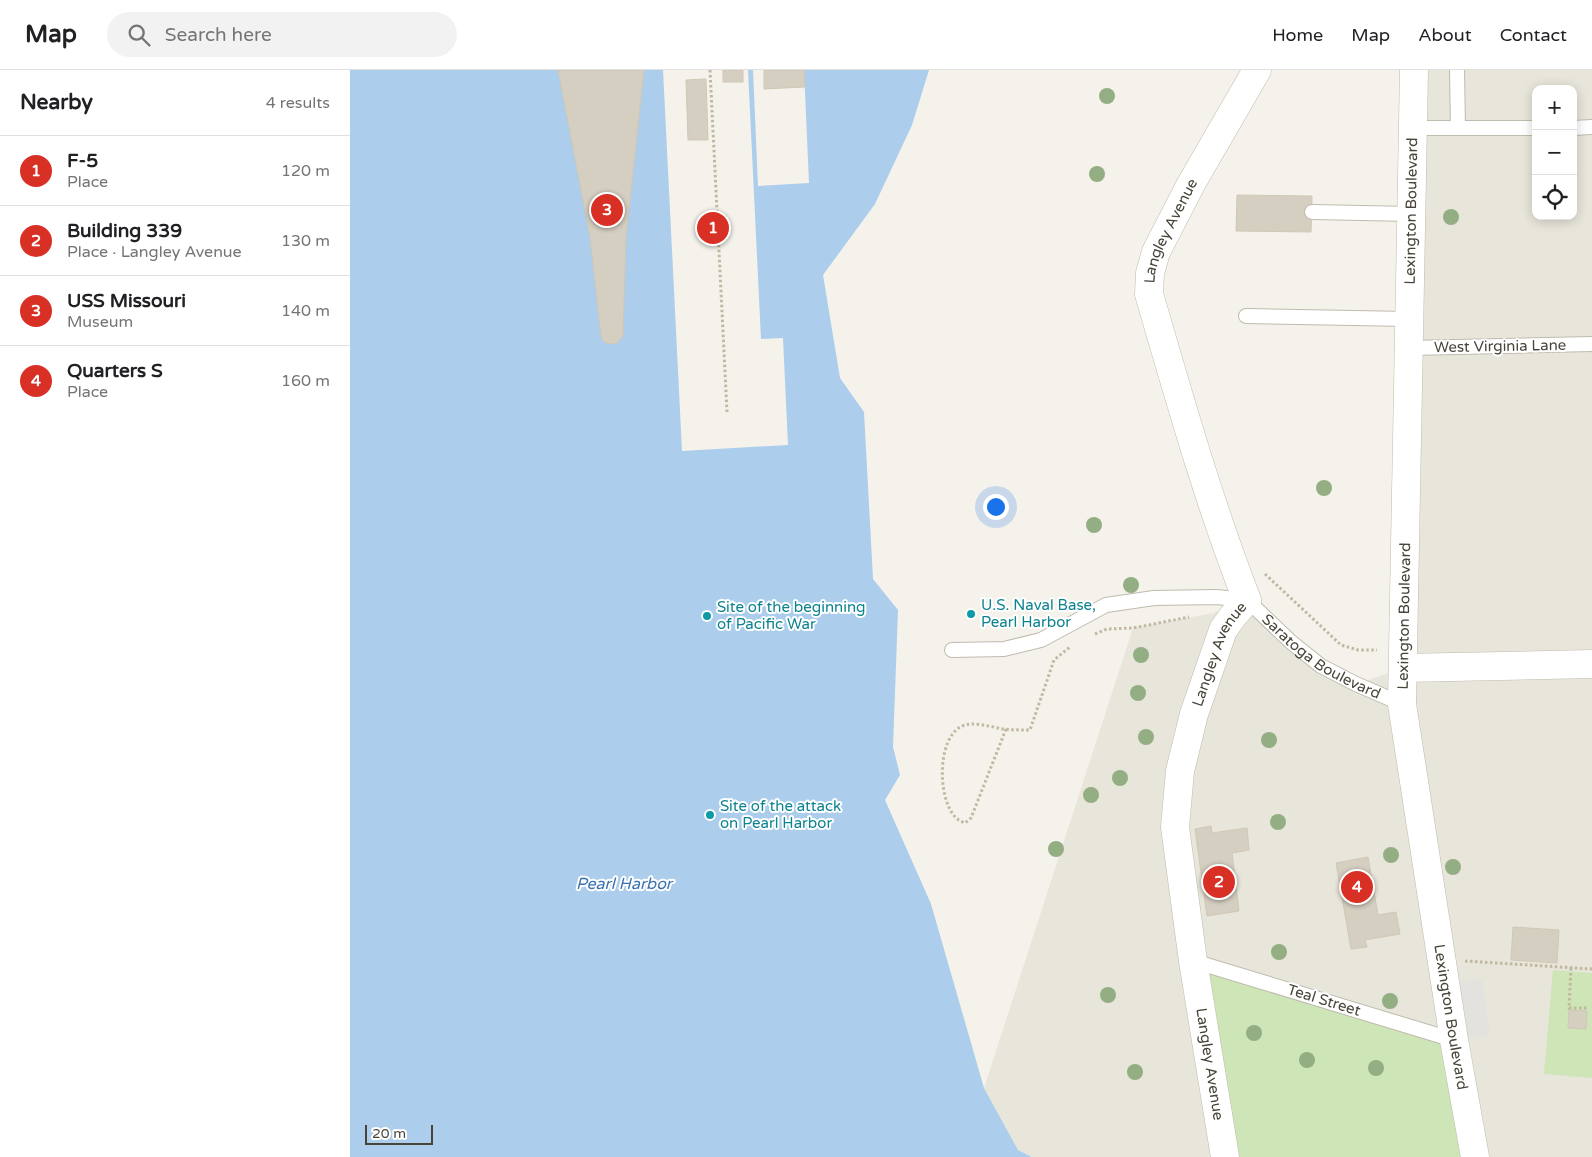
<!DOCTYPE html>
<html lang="en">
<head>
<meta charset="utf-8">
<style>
	:root { --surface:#fff; --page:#f2f2f2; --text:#202124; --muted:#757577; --line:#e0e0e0; --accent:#d93025 }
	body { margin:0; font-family:"Varela Round",sans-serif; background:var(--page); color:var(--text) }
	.controls { position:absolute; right:15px; top:15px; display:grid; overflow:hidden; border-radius:10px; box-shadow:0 2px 12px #0003 }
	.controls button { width:45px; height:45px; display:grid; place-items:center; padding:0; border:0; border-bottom:1px solid var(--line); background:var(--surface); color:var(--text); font:25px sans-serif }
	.scale { position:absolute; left:15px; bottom:12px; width:68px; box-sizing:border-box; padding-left:5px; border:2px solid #484439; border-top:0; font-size:14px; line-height:18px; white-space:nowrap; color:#484439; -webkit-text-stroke:4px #fff; paint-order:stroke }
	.you { position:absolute; left:645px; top:436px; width:18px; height:18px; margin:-12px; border:4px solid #fff; border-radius:50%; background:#1a73e8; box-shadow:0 0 0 8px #1a73e833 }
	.badge { display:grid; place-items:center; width:32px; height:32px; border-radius:50%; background:var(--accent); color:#fff; font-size:16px; font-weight:700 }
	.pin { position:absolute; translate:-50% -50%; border:2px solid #fff; box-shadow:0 1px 5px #0006 }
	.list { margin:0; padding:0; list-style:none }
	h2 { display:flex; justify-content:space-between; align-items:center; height:65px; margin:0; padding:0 20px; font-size:21px }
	h2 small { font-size:16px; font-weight:400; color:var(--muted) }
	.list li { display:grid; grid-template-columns:32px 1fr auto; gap:15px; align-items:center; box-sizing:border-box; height:70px; padding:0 20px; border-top:1px solid var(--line) }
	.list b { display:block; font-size:19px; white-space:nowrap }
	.list p { margin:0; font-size:16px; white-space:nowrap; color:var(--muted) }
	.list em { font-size:16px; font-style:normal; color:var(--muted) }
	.icon { flex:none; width:28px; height:28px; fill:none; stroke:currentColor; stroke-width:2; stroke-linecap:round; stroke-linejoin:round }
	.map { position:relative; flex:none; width:1242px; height:1087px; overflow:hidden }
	header { display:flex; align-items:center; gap:30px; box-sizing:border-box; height:70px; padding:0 25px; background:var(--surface); border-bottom:1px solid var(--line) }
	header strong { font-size:24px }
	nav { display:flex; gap:28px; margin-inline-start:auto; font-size:18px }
	.search { width:350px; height:45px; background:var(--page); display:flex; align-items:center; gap:12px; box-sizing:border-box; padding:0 18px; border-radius:28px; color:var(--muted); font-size:19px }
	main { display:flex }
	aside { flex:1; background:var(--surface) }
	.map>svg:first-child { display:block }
	.residential { fill:#e8e5da; fill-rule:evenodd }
	.green { fill:#cde5b7 }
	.parking { fill:#e3e2df }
	.water { fill:#accdec }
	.pier { fill:#f4f2eb }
	.building { fill:#d5cfc1; stroke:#d0c8b5 }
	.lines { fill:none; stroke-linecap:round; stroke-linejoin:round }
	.service-casing { stroke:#bfbbae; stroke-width:16 }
	.minor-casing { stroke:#bfbbae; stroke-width:29 }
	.path { stroke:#c0b8a0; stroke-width:3; stroke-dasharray:2.5 2.5; stroke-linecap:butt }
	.service { stroke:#fff; stroke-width:14 }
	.minor { stroke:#fff; stroke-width:28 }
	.tree { fill:#94ae84 }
	.culture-dot { fill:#0f9aa8; stroke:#fff; stroke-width:2 }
	.labels { text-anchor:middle; stroke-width:4; stroke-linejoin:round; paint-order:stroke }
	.street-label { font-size:15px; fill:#484439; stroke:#fff }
	.culture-label { font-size:15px; fill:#0d838f; stroke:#fff; text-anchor:start }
	.water-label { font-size:16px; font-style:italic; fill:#3972ae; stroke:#fff }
</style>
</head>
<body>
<header>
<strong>Map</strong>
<div class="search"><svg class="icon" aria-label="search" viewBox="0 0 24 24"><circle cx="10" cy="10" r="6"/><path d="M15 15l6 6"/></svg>Search here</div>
<nav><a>Home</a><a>Map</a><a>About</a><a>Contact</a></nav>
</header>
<main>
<aside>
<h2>Nearby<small>4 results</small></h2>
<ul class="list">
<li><span class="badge">1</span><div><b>F-5</b><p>Place</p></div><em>120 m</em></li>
<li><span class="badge">2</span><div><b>Building 339</b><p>Place · Langley Avenue</p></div><em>130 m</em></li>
<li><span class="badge">3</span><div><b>USS Missouri</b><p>Museum</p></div><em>140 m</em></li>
<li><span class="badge">4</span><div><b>Quarters S</b><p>Place</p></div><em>160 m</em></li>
</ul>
</aside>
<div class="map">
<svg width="1242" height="1087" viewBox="0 0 1242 1087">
	<rect width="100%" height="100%" fill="#f4f2eb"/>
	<path class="residential" d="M1064,0H1242V1087H682L668,1080L634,1018L783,558L863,543L897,530L1006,614L1053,598ZM1186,19H1223V146H1186Z"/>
	<g class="green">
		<polygon points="843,891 1104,970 1125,1087 875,1087"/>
		<polygon points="1203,900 1242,903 1242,1008 1194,1004"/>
	</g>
	<polygon class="parking" points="1132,909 1140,965 1104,970 1096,914"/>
	<polygon class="water" points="0,0 579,0 562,55 525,134 473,205 490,308 514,342 523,509 548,540 543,677 550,705 535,730 581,834 634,1018 668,1080 682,1087 0,1087"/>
	<g class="pier">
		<polygon points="313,0 398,0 411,269 433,268 438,375 332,381"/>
		<polygon points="403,0 454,0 459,113 408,116"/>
	</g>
	<g class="building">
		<polygon points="208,0 294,0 276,167 273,266 267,273 260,274 254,272 251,266 240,167"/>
		<rect x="373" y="0" width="20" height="12"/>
		<polygon points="414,0 454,0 455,17 414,19"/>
		<polygon points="356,9 358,70 338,70 336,10"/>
		<polygon points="887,125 962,126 961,162 886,161"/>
		<polygon points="861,756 862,763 897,758 899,780 882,783 889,841 857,846 845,759"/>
		<polygon points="1018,787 1028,845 1046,842 1050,864 1015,870 1017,877 1001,879 986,793"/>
		<polygon points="1163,857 1209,860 1207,893 1161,890"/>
		<polygon points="1219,940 1237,941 1236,959 1218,958"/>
	</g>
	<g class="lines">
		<defs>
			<g id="service">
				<polyline points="1107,0 1108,58"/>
				<polyline points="1063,58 1186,58"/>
				<polyline points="1223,58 1242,57"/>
				<polyline points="962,142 1061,144"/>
				<polyline points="896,246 1059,249"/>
				<polyline points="1059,278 1242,274"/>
				<path id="s1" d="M602,580L654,579L691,570L756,535L804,528L866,527L897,530L941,572L971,596L1006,614L1052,634"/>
				<polyline points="843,891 1104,970"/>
			</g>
			<g id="minor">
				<path id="s2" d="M1064,0L1052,634L1104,970L1125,1087"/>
				<polyline points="1053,598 1242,594"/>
				<path id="s3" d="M875,1087L843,891L825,757L830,701L844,644L873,560L883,546L897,530C858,430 829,327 799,224L800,203L806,182L841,114L907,0"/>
			</g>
		</defs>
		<use href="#service" class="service-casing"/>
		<use href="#minor" class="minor-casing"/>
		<g class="path">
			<polyline points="360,0 377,342"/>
			<polyline points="915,504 991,575 1008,580 1027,580"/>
			<polyline points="745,564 757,559 783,558 839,547"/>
			<path d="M656,659L621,748L615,753C610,751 606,749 603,744C588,725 587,668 612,656C624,651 641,657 653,659C662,660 671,660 680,660L704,590L720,577"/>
			<polyline points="1115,891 1242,899"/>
			<polyline points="1221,898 1219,938 1238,938"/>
		</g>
		<use href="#service" class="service"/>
		<use href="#minor" class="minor"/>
	</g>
	<g class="tree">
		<circle cx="757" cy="26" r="8"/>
		<circle cx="747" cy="104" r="8"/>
		<circle cx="1101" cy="147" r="8"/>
		<circle cx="974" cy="418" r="8"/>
		<circle cx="744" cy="455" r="8"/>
		<circle cx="781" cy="515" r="8"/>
		<circle cx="791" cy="585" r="8"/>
		<circle cx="788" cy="623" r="8"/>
		<circle cx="796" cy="667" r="8"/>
		<circle cx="919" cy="670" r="8"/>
		<circle cx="770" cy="708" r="8"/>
		<circle cx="741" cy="725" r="8"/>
		<circle cx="928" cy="752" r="8"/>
		<circle cx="706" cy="779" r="8"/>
		<circle cx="1041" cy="785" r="8"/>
		<circle cx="1103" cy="797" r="8"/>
		<circle cx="929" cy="882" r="8"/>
		<circle cx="758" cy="925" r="8"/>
		<circle cx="1040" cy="931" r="8"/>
		<circle cx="904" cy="963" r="8"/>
		<circle cx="957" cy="990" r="8"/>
		<circle cx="1026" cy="998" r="8"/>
		<circle cx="785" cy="1002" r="8"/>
	</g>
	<g class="culture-dot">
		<circle cx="621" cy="544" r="5"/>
		<circle cx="357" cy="546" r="5"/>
		<circle cx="360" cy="745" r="5"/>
	</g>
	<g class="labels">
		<g class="street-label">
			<text transform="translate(1061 141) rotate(-89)" y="5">Lexington Boulevard</text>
			<text dy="5" stroke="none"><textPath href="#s3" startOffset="965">Langley Avenue</textPath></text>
			<text transform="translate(1150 276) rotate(-1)" y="5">West Virginia Lane</text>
			<text transform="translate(1054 546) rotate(-89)" y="5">Lexington Boulevard</text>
			<text dy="5" stroke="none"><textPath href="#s3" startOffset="514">Langley Avenue</textPath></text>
			<text dy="5" stroke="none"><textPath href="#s1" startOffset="400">Saratoga Boulevard</textPath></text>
			<text transform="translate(974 930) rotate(17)" y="5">Teal Street</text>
			<text dy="5" stroke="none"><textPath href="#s2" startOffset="951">Lexington Boulevard</textPath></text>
			<text transform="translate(860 994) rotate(81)" y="5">Langley Avenue</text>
		</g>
		<g class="culture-label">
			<text x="631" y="540">U.S. Naval Base,<tspan x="631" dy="17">Pearl Harbor</tspan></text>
			<text x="367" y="542">Site of the beginning<tspan x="367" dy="17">of Pacific War</tspan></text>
			<text x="370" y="741">Site of the attack<tspan x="370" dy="17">on Pearl Harbor</tspan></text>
		</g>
		<g class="water-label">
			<text x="274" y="819">Pearl Harbor</text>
		</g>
	</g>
</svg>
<div class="controls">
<button>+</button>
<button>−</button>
<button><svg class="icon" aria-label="locate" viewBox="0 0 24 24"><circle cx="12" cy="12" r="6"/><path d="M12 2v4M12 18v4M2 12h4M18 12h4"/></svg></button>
</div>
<div class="scale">20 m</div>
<div class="you"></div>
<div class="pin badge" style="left:363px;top:158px">1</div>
<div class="pin badge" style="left:869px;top:812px">2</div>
<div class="pin badge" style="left:257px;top:140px">3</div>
<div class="pin badge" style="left:1007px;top:817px">4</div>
</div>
</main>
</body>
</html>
